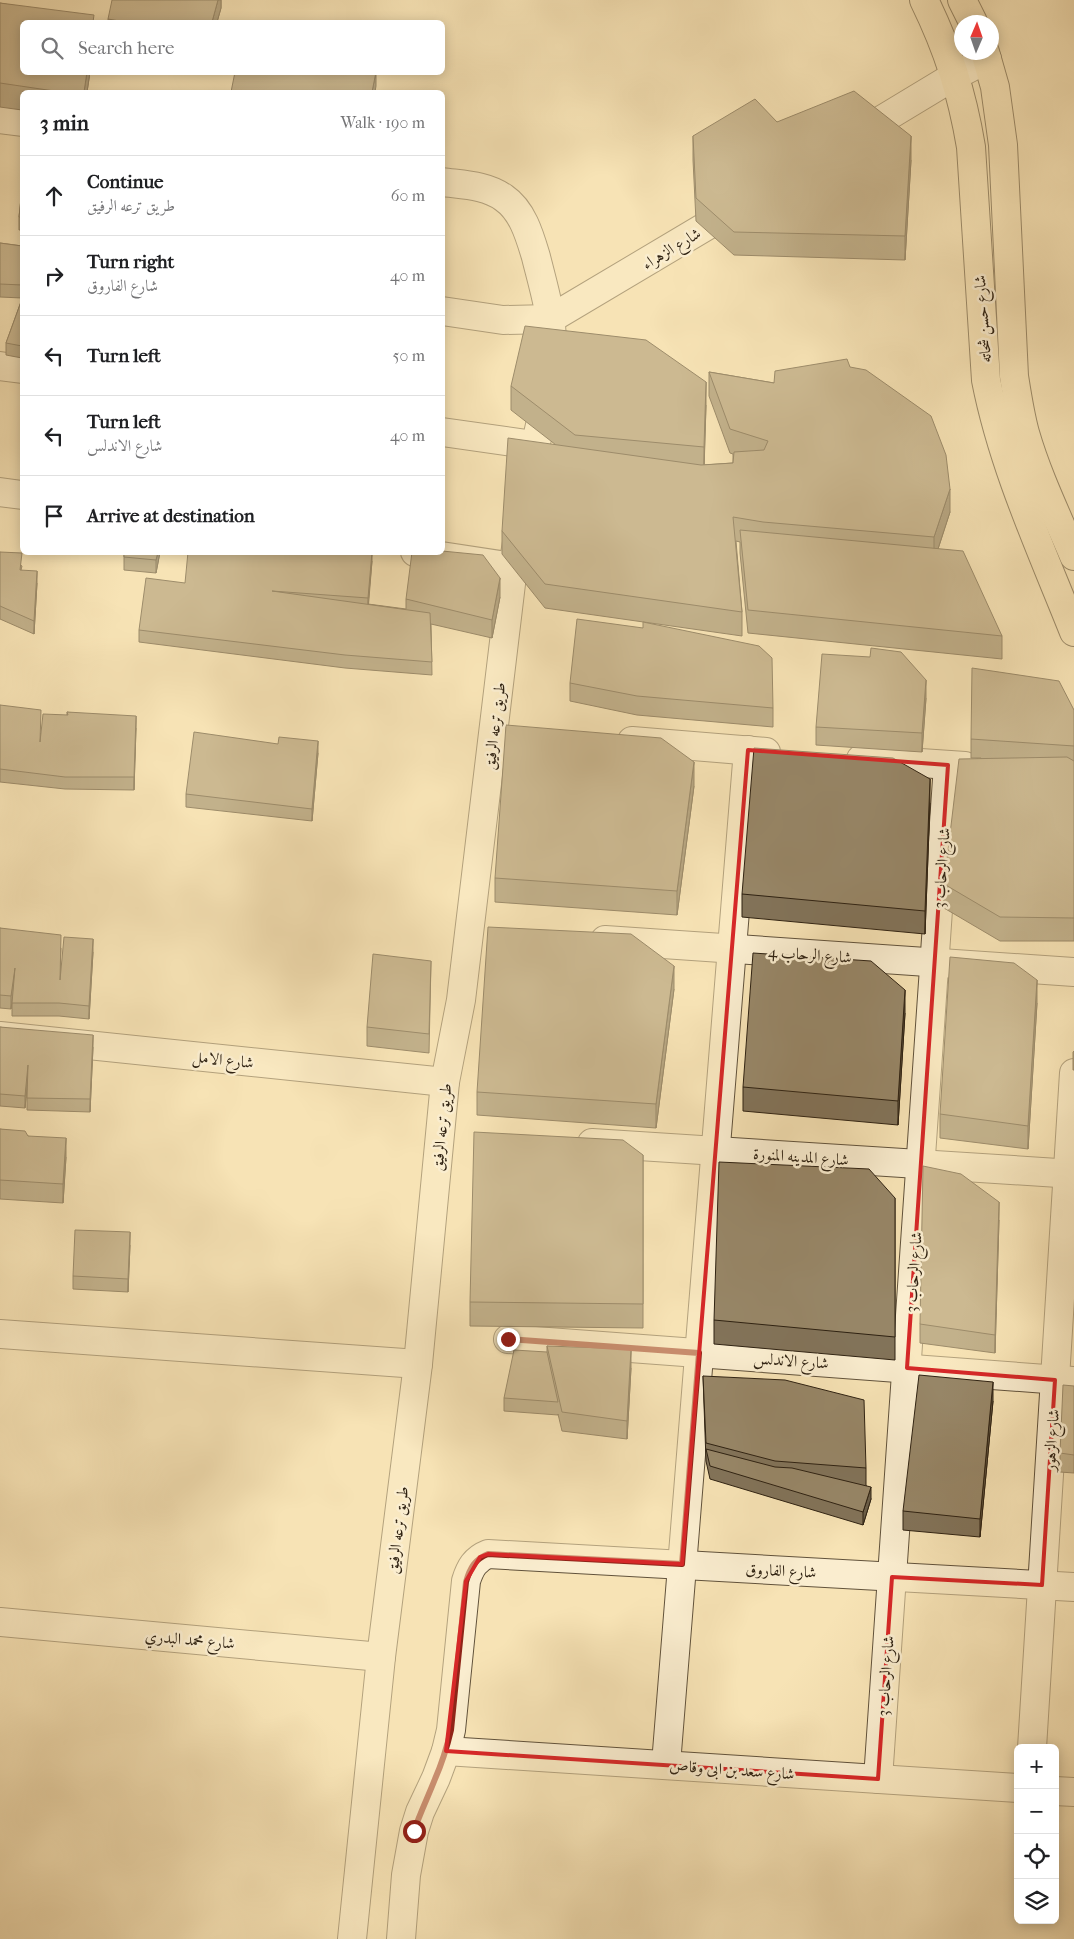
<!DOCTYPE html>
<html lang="en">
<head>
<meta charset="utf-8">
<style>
	:root { --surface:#fff; --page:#f6f6f6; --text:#202124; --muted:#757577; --line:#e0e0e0 }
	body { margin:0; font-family:"IM FELL French Canon",Amiri,serif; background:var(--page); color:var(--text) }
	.controls { position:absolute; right:15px; bottom:15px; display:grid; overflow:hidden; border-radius:8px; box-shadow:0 2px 12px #0003 }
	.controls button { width:45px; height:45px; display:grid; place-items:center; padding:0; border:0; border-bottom:1px solid var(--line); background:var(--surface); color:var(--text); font:25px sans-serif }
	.compass { position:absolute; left:954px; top:15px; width:45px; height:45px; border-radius:50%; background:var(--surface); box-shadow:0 2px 12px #0003; rotate:2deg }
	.stop { position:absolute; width:15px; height:15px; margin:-11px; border:4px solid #8f2418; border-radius:50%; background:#fff }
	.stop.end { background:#8f2418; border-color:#fff; box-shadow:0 1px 5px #0008 }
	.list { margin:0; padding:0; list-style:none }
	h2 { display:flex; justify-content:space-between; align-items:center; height:65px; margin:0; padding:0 20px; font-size:21px }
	h2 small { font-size:16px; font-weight:400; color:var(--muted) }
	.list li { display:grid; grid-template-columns:32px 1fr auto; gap:15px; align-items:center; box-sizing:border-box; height:80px; padding:0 20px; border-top:1px solid var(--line) }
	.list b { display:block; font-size:19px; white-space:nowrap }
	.list p { margin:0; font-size:16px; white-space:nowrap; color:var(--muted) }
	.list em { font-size:16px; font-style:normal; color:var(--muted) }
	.icon { flex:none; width:28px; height:28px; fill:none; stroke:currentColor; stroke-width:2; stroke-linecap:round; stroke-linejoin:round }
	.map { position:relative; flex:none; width:1074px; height:1939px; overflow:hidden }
	.search { position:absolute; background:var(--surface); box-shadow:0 2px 12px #0003; left:20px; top:20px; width:425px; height:55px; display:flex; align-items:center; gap:12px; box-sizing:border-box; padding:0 18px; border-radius:8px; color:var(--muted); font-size:19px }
	.panel { position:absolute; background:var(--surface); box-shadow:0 2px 12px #0003; left:20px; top:90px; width:425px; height:465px; border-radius:8px }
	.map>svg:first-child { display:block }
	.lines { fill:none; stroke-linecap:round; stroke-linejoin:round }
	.minor-casing { stroke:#61523b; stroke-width:30 }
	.major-casing { stroke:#2f2212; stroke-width:30 }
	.minor { stroke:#faedcf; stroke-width:28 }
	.major { stroke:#f7e3b5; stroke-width:28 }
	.wall { fill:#827359; stroke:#2f2212 }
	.shaded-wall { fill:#6a5e48; stroke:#2f2212 }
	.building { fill:#978667; stroke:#2f2212 }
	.route { stroke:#8f2418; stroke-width:6 }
	.marked { fill:none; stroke:#d62828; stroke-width:4; stroke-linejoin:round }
	.labels { text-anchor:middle; stroke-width:5; stroke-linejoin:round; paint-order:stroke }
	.street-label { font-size:16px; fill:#2f2212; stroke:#faedcf }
</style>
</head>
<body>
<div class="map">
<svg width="1074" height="1939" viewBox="0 0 1074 1939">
	<rect width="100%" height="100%" fill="#f7e3b5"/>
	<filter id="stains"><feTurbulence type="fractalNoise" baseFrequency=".004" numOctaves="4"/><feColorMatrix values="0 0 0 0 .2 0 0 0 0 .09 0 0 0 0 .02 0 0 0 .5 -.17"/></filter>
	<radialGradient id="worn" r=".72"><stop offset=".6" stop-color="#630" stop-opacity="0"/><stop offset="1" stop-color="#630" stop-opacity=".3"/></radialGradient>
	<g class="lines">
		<defs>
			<g id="minor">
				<polyline points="0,119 22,122"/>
				<polyline points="855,136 956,75 987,59"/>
				<path d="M442,182C464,185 486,185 504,198C523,211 530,237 536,257C543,285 552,314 552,343C552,389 536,434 529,478"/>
				<polyline points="442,311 503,320 550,319 735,209"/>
				<polyline points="0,366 22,369"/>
				<polyline points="442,432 534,445"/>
				<polyline points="0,492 22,495"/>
				<polyline points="415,552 513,567"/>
				<polyline points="632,741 766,752"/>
				<polyline points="861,759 965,766"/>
				<polyline points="605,940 1074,972"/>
				<polyline points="0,1036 445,1082"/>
				<polyline points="592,1143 1074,1174"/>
				<polyline points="0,1334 418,1364"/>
				<polyline points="508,1339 1073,1381"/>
				<polyline points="0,1622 381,1657"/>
				<polyline points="1032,1748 1074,1073"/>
				<polyline points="446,1751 1018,1788"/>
				<polyline points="666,1764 748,750"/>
				<polyline points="878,1779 948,765"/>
				<polyline points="1055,1791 1074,1792"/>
				<polyline points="352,1939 381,1657 418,1364 445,1082 461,1000 513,567 519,530"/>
				<path d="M401,1939L406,1875L414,1831L420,1812L436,1778L446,1751L451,1730L466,1581C470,1568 475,1559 488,1554L1074,1587"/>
			</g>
			<g id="major">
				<path d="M924,0C948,49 962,93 971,147L986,380C1003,467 1041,549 1074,632"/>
				<polyline points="962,0 973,22"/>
				<path d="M985,52L995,87L1003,145L1014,376C1017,395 1020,415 1025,433C1037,475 1057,516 1074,556"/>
			</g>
		</defs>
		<use href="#minor" class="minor-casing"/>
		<use href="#major" class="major-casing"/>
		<use href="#minor" class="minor"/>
		<use href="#major" class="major"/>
	</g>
	<g class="wall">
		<polygon points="221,0 221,8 217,22 108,22 108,19"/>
		<polygon points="0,3 94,22 22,72 90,72 87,92 22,92 22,110 0,107"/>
		<polygon points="777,122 911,160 905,260 734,255 696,221 693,160 693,136"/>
		<polygon points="22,189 22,230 19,230 19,217"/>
		<polygon points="0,243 22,246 22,298 0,297"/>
		<polygon points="22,299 22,358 6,355 6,343"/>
		<polygon points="850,367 950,512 938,549 1002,636 1002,659 748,633 740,553 740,542 736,541 742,612 742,636 545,608 502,554 502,531 556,445 511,410 511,386 706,405 704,465 733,463 733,454 730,453 709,396 709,372 774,383"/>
		<polygon points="0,552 22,566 21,570 37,583 34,634 0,619"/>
		<polygon points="124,552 160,552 156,573 124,570"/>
		<polygon points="372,561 368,604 406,609 406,599 500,597 492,638 431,624 432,675 345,668 139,642 139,630 185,583"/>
		<polygon points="643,628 773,708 773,727 637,715 570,701 570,683"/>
		<polygon points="926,698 922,752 816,745 816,727"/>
		<polygon points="0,705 41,734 67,715 67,712 136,728 134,790 65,789 0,782"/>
		<polygon points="1074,710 1074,941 1000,941 944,908 944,884 981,758 971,758 971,739"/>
		<polygon points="318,753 312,821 186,807 186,794"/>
		<polygon points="694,786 677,915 495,902 495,878"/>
		<polygon points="930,803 925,934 742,917 742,894"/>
		<polygon points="0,928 61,948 60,973 93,952 89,1019 59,1016 12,1016 12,999 11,1009 0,1008"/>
		<polygon points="431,961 429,1053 367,1046 367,1027"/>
		<polygon points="674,989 656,1128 477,1115 477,1092"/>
		<polygon points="1037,1003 1028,1149 940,1138 940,1114"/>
		<polygon points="905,1013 898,1125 743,1111 743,1087"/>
		<polygon points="0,1027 93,1047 90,1112 27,1110 27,1087 25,1108 0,1106"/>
		<polygon points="1074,1051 1074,1070 1073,1070 1073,1052"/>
		<polygon points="0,1129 28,1136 66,1157 63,1203 0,1199"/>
		<polygon points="643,1155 643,1328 470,1326 470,1302"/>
		<polygon points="895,1198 895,1360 714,1344 714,1320"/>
		<polygon points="999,1220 995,1353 920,1343 920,1324"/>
		<polygon points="130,1245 128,1292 73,1289 73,1276"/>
		<polygon points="547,1346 631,1368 627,1439 562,1431 558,1414 558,1415 504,1411 504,1398 547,1352"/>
		<polygon points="703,1376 866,1468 866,1485 871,1499 863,1525 710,1479 706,1461"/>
		<polygon points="1074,1386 1074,1473 1060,1472 1060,1453"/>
		<polygon points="993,1401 980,1537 903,1530 903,1511"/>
	</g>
	<g class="shaded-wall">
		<polygon points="218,0 221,0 221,8 217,22 212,22"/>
		<polygon points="87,72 90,72 87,92 84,92"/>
		<polygon points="376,72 376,86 375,92 372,92"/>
		<polygon points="911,136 911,160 905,260 905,236"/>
		<polygon points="706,382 706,405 704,471 704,447"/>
		<polygon points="950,489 950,512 934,561 934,537"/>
		<polygon points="158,552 160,552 156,573 156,560"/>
		<polygon points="372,552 372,561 368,611 368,598"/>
		<polygon points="37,571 37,583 34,634 34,621"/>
		<polygon points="500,578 500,597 492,638 492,620"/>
		<polygon points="926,680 926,698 922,752 922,733"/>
		<polygon points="136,716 136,728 134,790 134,777"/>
		<polygon points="318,741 318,753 312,821 312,809"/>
		<polygon points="694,762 694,786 677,915 677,891"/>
		<polygon points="930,779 930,803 925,934 925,911"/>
		<polygon points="93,939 93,952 89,1019 89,1006"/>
		<polygon points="674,966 674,989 656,1128 656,1104"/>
		<polygon points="15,968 15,981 11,1009 11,996"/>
		<polygon points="1037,980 1037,1003 1028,1149 1028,1126"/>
		<polygon points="905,990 905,1013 898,1125 898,1101"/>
		<polygon points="93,1035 93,1047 90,1112 90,1099"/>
		<polygon points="28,1065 28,1078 25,1108 25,1096"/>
		<polygon points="66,1138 66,1157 63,1203 63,1184"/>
		<polygon points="999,1202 999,1220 995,1353 995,1335"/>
		<polygon points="130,1232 130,1245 128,1292 128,1279"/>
		<polygon points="631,1349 631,1368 627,1439 627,1421"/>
		<polygon points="993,1382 993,1401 980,1537 980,1519"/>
		<polygon points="871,1487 871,1499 863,1525 863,1512"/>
	</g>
	<g class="building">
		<polygon points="112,0 218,0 212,22 125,22 108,19"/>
		<polygon points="0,3 94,15 93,22 22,22 22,72 87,72 84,92 61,92 0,83"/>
		<polygon points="235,72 376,72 372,92 231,92"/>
		<polygon points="854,91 911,136 905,236 734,232 696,198 693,136 755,99 777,122"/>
		<polygon points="22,189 22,217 19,217"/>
		<polygon points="0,243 22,246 22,285 0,284"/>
		<polygon points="22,299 22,346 6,343"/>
		<polygon points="525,326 646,340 706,382 704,447 575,435 511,386"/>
		<polygon points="847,359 850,367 866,370 931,416 946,455 950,489 934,537 763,522 733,517 742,612 545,584 502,531 508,438 701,465 733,463 734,452 764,450 768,441 730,429 709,372 774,383 775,371"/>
		<polygon points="740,530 963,551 1002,636 748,610"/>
		<polygon points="442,551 483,555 500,578 492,620 406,599 412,552 442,552"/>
		<polygon points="0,552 22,553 20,570 37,571 34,621 0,606"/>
		<polygon points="124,552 158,552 156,560 124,557"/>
		<polygon points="188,552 372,552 368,598 272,591 430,613 432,662 345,655 139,630 146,578 185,583"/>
		<polygon points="577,619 643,628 643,622 759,646 772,658 773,708 637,696 570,683"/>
		<polygon points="871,648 901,652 926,680 922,733 816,727 822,654 870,657"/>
		<polygon points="972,668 1059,681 1074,710 1074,746 971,739"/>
		<polygon points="0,705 41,710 40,742 43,714 68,715 67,712 136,716 134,777 65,777 0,769"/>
		<polygon points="506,725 661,738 694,762 677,891 495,878"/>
		<polygon points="194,732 278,744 279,737 318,741 312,809 186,794"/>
		<polygon points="754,748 893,758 930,779 925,911 742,894"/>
		<polygon points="1067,757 1074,761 1074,918 1000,917 944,884 959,759"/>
		<polygon points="488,927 631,934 674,966 656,1104 477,1092"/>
		<polygon points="0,928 61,935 60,980 64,937 93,939 89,1006 59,1003 12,1003 15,968 11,996 0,995"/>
		<polygon points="753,953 871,961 905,990 898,1101 743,1087"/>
		<polygon points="373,954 431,961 429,1034 367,1027"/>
		<polygon points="950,957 1014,963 1037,980 1028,1126 940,1114"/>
		<polygon points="0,1027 93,1035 90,1099 27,1098 28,1065 25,1096 0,1094"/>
		<polygon points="0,1129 25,1131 28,1136 66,1138 63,1184 0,1180"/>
		<polygon points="474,1132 623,1140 643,1155 643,1304 470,1302"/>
		<polygon points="719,1162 869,1169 895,1198 895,1337 714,1320"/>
		<polygon points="923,1166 961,1174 999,1202 995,1335 920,1324"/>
		<polygon points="75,1230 130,1232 128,1279 73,1276"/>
		<polygon points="547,1346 631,1349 627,1421 562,1412"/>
		<polygon points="514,1350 547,1352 558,1402 504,1398"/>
		<polygon points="919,1375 993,1382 980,1519 903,1511"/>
		<polygon points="703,1376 785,1380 864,1400 866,1468 775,1461 706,1443"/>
		<polygon points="1063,1385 1074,1386 1074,1455 1060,1453"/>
		<polygon points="706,1449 775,1467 792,1468 871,1487 863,1512 710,1466"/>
	</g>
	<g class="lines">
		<path class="route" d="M414,1831C420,1813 428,1797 435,1779C442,1763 447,1747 451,1730L466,1582C470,1568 475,1559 488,1554L682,1564L699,1353L508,1339"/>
	</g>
	<path d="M0 0H1074V1939H0ZM748,750L948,765L907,1368L1055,1380L1042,1585L892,1577L878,1779L446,1751L466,1581L480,1557L488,1554L682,1564Z" fill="#f7e3b5" fill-opacity=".55" fill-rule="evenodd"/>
	<path class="marked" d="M748,750L948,765L907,1368L1055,1380L1042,1585L892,1577L878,1779L446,1751L466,1581L480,1557L488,1554L682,1564Z"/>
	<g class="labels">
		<g class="street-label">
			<text transform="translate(671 248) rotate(-31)" y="6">شارع الزهراء</text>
			<text transform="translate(982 319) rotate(-94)" y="6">شارع حسن شحاته</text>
			<text transform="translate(494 726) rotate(-83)" y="6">طريق ترعه الرفيق</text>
			<text transform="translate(941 868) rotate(-86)" y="6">شارع الرحاب 3</text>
			<text transform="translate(810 954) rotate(4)" y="6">شارع الرحاب 4</text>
			<text transform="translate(223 1059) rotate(6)" y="6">شارع الامل</text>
			<text transform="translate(441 1127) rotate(-84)" y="6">طريق ترعه الرفيق</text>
			<text transform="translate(801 1156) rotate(4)" y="6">شارع المدينه المنورة</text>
			<text transform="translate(913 1272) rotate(-86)" y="6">شارع الرحاب 3</text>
			<text transform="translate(791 1360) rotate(4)" y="6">شارع الاندلس</text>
			<text transform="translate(1051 1440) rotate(-86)" y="6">شارع الزهور</text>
			<text transform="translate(397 1530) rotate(-83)" y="6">طريق ترعه الرفيق</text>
			<text transform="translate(781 1570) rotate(3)" y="6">شارع الفاروق</text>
			<text transform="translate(190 1639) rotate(5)" y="6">شارع محمد البدري</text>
			<text transform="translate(885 1676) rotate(-86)" y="6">شارع الرحاب 3</text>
			<text transform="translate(732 1769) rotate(4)" y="6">شارع سعد بن ابى وقاص</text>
		</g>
	</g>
	<rect width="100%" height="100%" filter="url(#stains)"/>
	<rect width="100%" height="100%" fill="url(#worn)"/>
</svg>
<div class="controls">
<button>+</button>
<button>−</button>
<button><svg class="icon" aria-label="locate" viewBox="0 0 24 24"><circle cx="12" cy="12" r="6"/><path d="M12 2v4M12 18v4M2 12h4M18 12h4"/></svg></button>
<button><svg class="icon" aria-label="layers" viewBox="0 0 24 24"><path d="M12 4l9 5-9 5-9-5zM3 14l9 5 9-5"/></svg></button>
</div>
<svg class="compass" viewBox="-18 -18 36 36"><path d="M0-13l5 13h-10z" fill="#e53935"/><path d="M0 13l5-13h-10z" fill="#757577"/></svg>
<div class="stop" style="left:414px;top:1831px"></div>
<div class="stop end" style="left:508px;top:1339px"></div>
<div class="search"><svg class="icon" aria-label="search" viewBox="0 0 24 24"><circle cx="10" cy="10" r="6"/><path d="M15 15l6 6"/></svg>Search here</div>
<section class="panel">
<h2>3 min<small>Walk · 190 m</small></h2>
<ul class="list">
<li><svg class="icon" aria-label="ahead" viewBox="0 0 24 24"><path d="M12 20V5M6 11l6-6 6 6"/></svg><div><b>Continue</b><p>طريق ترعه الرفيق</p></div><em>60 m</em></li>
<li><svg class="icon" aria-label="right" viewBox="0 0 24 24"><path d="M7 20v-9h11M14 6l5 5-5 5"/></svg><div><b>Turn right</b><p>شارع الفاروق</p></div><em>40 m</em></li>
<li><svg class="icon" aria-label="left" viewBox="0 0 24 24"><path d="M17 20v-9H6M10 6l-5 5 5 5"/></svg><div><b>Turn left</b></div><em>50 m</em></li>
<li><svg class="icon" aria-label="left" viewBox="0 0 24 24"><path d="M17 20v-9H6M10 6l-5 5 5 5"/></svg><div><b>Turn left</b><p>شارع الاندلس</p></div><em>40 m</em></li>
<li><svg class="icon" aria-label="arrive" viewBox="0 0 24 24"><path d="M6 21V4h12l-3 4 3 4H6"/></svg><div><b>Arrive at destination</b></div></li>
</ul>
</section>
</div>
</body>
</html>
